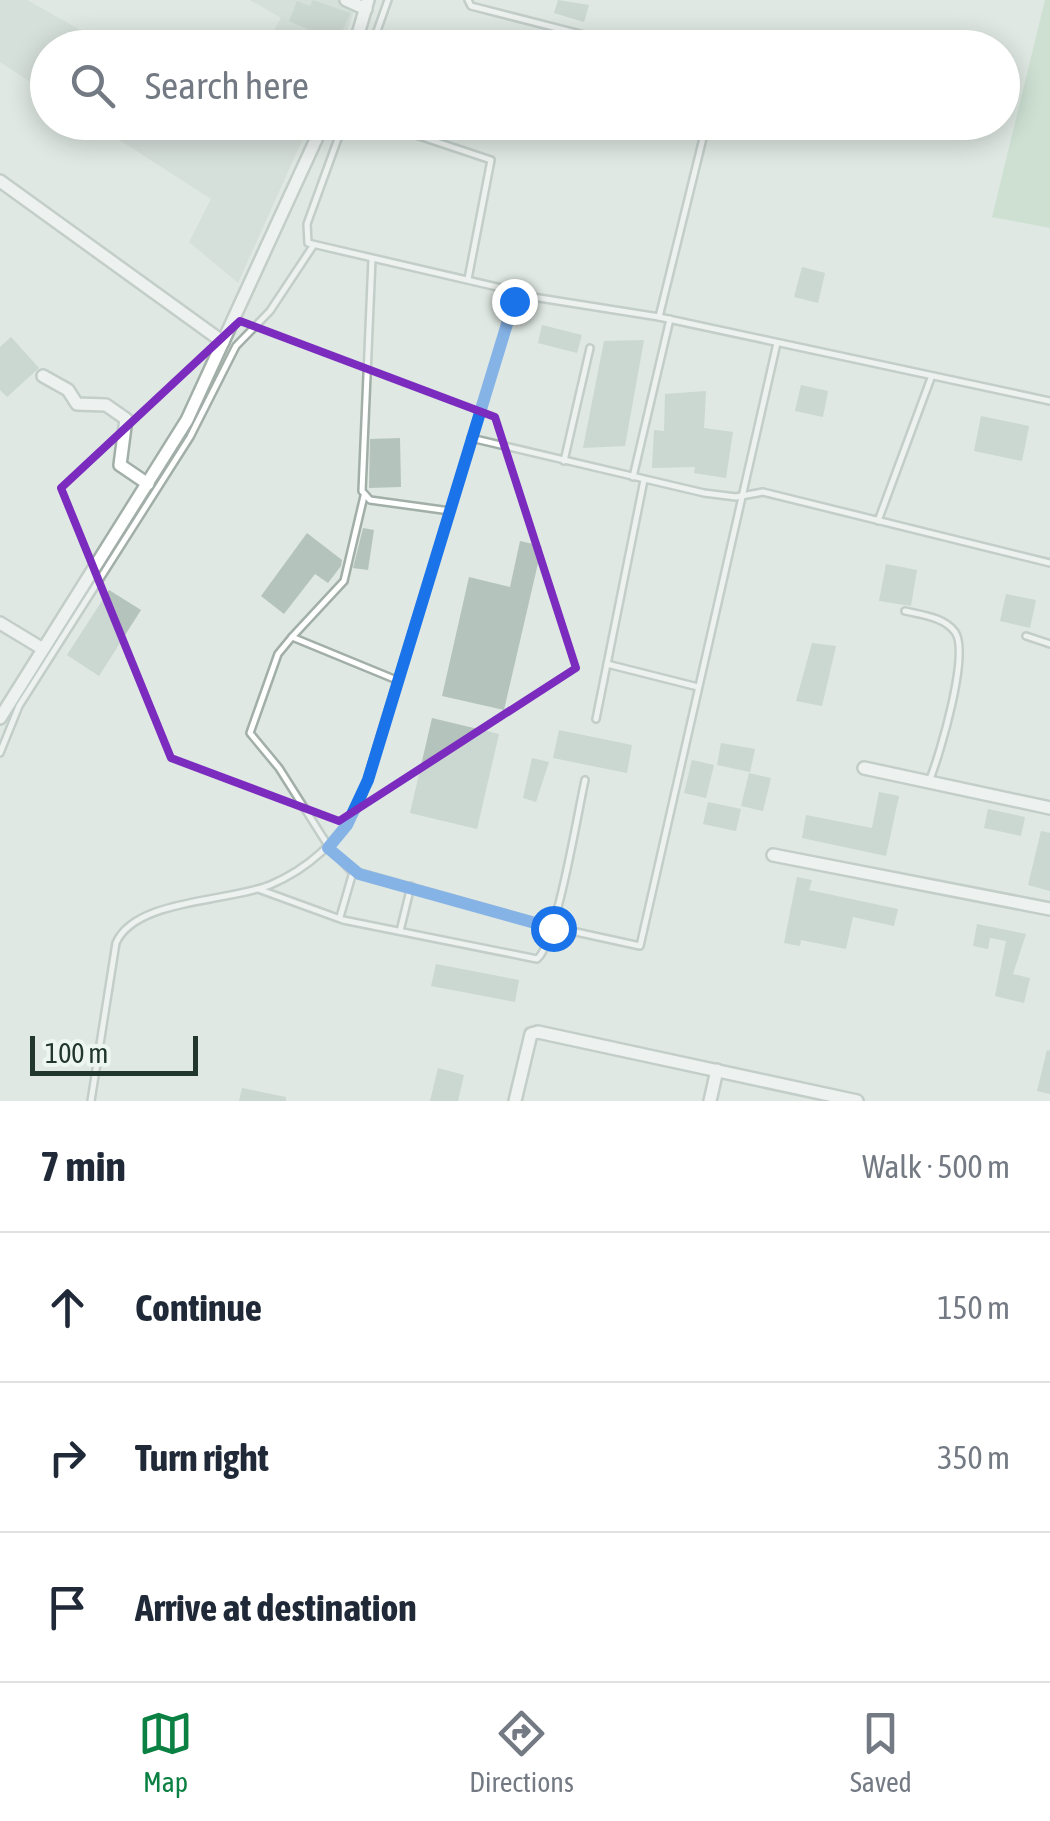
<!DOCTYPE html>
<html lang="en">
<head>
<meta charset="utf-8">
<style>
	:root { --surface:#fff; --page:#f6f6f7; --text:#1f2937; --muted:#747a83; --line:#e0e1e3; --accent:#0b8043 }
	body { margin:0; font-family:"Asap Condensed",sans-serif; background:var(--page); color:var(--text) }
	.scale { position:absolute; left:30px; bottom:25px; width:168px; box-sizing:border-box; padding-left:10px; border:5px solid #21372e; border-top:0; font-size:28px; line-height:35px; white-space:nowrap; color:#21372e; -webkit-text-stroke:8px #eef6f1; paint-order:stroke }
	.stop { position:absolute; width:30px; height:30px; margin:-22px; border:8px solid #1a73e8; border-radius:50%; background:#fff }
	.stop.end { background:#1a73e8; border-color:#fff; box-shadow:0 2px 10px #0008 }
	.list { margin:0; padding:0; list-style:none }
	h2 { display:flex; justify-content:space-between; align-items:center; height:130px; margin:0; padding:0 40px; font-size:42px }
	h2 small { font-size:32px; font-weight:400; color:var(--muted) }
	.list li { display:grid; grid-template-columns:65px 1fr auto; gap:30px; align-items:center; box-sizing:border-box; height:150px; padding:0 40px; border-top:2px solid var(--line) }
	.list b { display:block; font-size:38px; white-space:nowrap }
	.list em { font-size:32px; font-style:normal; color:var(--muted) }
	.icon { flex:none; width:55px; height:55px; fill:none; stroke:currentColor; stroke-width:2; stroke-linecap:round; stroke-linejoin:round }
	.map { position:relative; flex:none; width:1050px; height:1101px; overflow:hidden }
	.search { position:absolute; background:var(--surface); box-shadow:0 5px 25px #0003; left:30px; right:30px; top:30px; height:110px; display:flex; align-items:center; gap:25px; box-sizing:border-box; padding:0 35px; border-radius:55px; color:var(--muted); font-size:38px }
	.sheet { height:580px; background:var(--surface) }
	nav { display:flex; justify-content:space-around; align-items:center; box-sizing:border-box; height:140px; border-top:2px solid var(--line); background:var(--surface); font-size:28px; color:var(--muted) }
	nav a { display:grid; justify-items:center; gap:5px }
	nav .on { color:var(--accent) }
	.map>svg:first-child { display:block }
	.built { fill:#cdd8d1 }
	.green { fill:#b9d8bd }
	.building { fill:#b4c3bb }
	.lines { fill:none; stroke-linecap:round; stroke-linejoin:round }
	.service-casing { stroke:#a2afa9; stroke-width:10 }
	.minor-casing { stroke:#a2afa9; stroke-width:16 }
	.service { stroke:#fff; stroke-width:5 }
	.minor { stroke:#fff; stroke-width:11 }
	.route { stroke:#1a73e8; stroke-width:12 }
	.marked { fill:none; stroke:#7b2cbf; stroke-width:8; stroke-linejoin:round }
</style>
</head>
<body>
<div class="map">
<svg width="1050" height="1101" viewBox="0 0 1050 1101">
	<rect width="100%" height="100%" fill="#dfe8e3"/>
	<g class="built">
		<polygon points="0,0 27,0 111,47 48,48 47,93 0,62"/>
		<polygon points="250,0 358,0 341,48 264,47 281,18"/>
		<polygon points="93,123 310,123 238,283 189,242 211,199"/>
	</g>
	<polygon class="green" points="1045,0 1050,0 1050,228 992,217"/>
	<g class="building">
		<polygon points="313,0 351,13 334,48 324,48 327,38 289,21 297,1 310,6"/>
		<polygon points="558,0 589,5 584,22 554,13"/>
		<polygon points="802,267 825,273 818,303 794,297"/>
		<polygon points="542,325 582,335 577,353 538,343"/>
		<polygon points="11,337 39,368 7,397 0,390 0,347"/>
		<polygon points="644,340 625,446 583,448 604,341"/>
		<polygon points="801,385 828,391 823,417 795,411"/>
		<polygon points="706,391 704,428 733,432 726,478 694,473 695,467 652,468 654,430 664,431 665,394"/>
		<polygon points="981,416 1029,426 1022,461 974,451"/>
		<polygon points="400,438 401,487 369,488 370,439"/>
		<polygon points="363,528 374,530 368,570 353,568"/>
		<polygon points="307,533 342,560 341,566 328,583 315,574 284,614 261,596"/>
		<polygon points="520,541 542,546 504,710 442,696 469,577 510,587"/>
		<polygon points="886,564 917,570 911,606 879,601"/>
		<polygon points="109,590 141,610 99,676 67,655"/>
		<polygon points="1006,594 1036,600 1030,628 1000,621"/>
		<polygon points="812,643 836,646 822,706 796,701"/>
		<polygon points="432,718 499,734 477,829 410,813"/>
		<polygon points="559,730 632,745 627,773 553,758"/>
		<polygon points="721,743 755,749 750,772 717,765"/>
		<polygon points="532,758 549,762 536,802 523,798"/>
		<polygon points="692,760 714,765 706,798 684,793"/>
		<polygon points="749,773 771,778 763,811 741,806"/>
		<polygon points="879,792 899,796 886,856 802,838 806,815 872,828"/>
		<polygon points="708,802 741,809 736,831 703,824"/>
		<polygon points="988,809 1025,817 1021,836 984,828"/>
		<polygon points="1041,831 1050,833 1050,891 1028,885"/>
		<polygon points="797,877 812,880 809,890 898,909 894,926 853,917 846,949 801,940 800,946 784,943"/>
		<polygon points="977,924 1026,934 1013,974 1030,978 1024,1003 995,996 1006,941 990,938 988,949 973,946"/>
		<polygon points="436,964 519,980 515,1002 431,986"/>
		<polygon points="1047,1050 1050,1051 1050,1094 1037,1091"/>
		<polygon points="438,1068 464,1075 458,1101 430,1101"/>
		<polygon points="242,1088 286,1097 286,1101 239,1101"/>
	</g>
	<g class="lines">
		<defs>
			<g id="service">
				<polyline points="468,0 471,6 635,48"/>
				<polyline points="371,48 388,0"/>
				<polyline points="377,122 491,160 468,279"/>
				<polyline points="372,259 362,491 370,500 450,511"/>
				<polyline points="514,294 659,317 1050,401"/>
				<polyline points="659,317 707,122"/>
				<polyline points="471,438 704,493 736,497 763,492 1050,563"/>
				<polyline points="564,461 590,348"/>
				<polyline points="633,477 670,319"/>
				<polyline points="364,496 344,581 292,637 399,681"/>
				<polyline points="878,521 931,378"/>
				<path d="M905,611C922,615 944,617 955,632C970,653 940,754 930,779"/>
				<polyline points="1026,636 1050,644"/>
				<polyline points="292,637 278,654 250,733 279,768 329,847 350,870 553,927 640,946 777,343"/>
				<polyline points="607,664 698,687"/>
				<polyline points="596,719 644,480"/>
				<polyline points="0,753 19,706 190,437 236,346 270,311 313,246"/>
				<path d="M258,889L343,920L537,959C556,945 578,811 585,780"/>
				<polyline points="340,917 353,872"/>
				<polyline points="400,931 411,886"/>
				<path d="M91,1101L116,943C135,899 228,902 270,885C310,868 339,840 360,803L514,301L510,290L308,243L307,224L344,122"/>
			</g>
			<g id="minor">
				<polyline points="346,0 366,9"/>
				<polyline points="354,48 368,0"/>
				<polyline points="0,181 223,342"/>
				<polyline points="43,376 68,390 77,404 106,405 126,419 120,465 148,484"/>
				<polyline points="0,623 43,649"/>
				<polyline points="0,718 187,420 324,122"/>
				<polyline points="864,768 1050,808"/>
				<polyline points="773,855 1050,909"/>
				<polyline points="515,1101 531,1034 538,1032 857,1101"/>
				<polyline points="710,1101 717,1070"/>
			</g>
		</defs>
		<use href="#service" class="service-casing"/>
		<use href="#minor" class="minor-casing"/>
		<use href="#service" class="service"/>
		<use href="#minor" class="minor"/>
	</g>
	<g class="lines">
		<polyline class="route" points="514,301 368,780 347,825 328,848 359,874 553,928"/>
	</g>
	<path d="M0 0H1050V1101H0ZM240,321L495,417L576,668L339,821L171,758L61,488Z" fill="#dfe8e3" fill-opacity=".55" fill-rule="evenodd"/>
	<path class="marked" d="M240,321L495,417L576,668L339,821L171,758L61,488Z"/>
</svg>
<div class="scale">100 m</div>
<div class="stop" style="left:553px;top:928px"></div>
<div class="stop end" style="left:514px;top:301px"></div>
<div class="search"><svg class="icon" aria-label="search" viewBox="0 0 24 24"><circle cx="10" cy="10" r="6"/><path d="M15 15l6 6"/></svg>Search here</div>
</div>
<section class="sheet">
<h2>7 min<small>Walk · 500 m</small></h2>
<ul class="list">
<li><svg class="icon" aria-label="ahead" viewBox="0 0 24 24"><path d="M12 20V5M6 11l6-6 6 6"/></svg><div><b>Continue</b></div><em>150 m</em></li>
<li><svg class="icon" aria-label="right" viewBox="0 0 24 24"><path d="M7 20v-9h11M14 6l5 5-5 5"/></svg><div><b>Turn right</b></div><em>350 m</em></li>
<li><svg class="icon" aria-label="arrive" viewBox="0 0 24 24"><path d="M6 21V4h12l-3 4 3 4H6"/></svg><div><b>Arrive at destination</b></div></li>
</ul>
</section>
<nav>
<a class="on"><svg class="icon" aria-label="map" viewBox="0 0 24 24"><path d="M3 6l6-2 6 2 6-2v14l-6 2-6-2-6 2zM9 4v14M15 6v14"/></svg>Map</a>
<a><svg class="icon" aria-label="directions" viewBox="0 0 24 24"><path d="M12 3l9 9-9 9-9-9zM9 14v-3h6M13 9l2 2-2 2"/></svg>Directions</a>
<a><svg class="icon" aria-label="saved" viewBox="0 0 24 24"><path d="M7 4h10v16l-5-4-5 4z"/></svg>Saved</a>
</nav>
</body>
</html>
